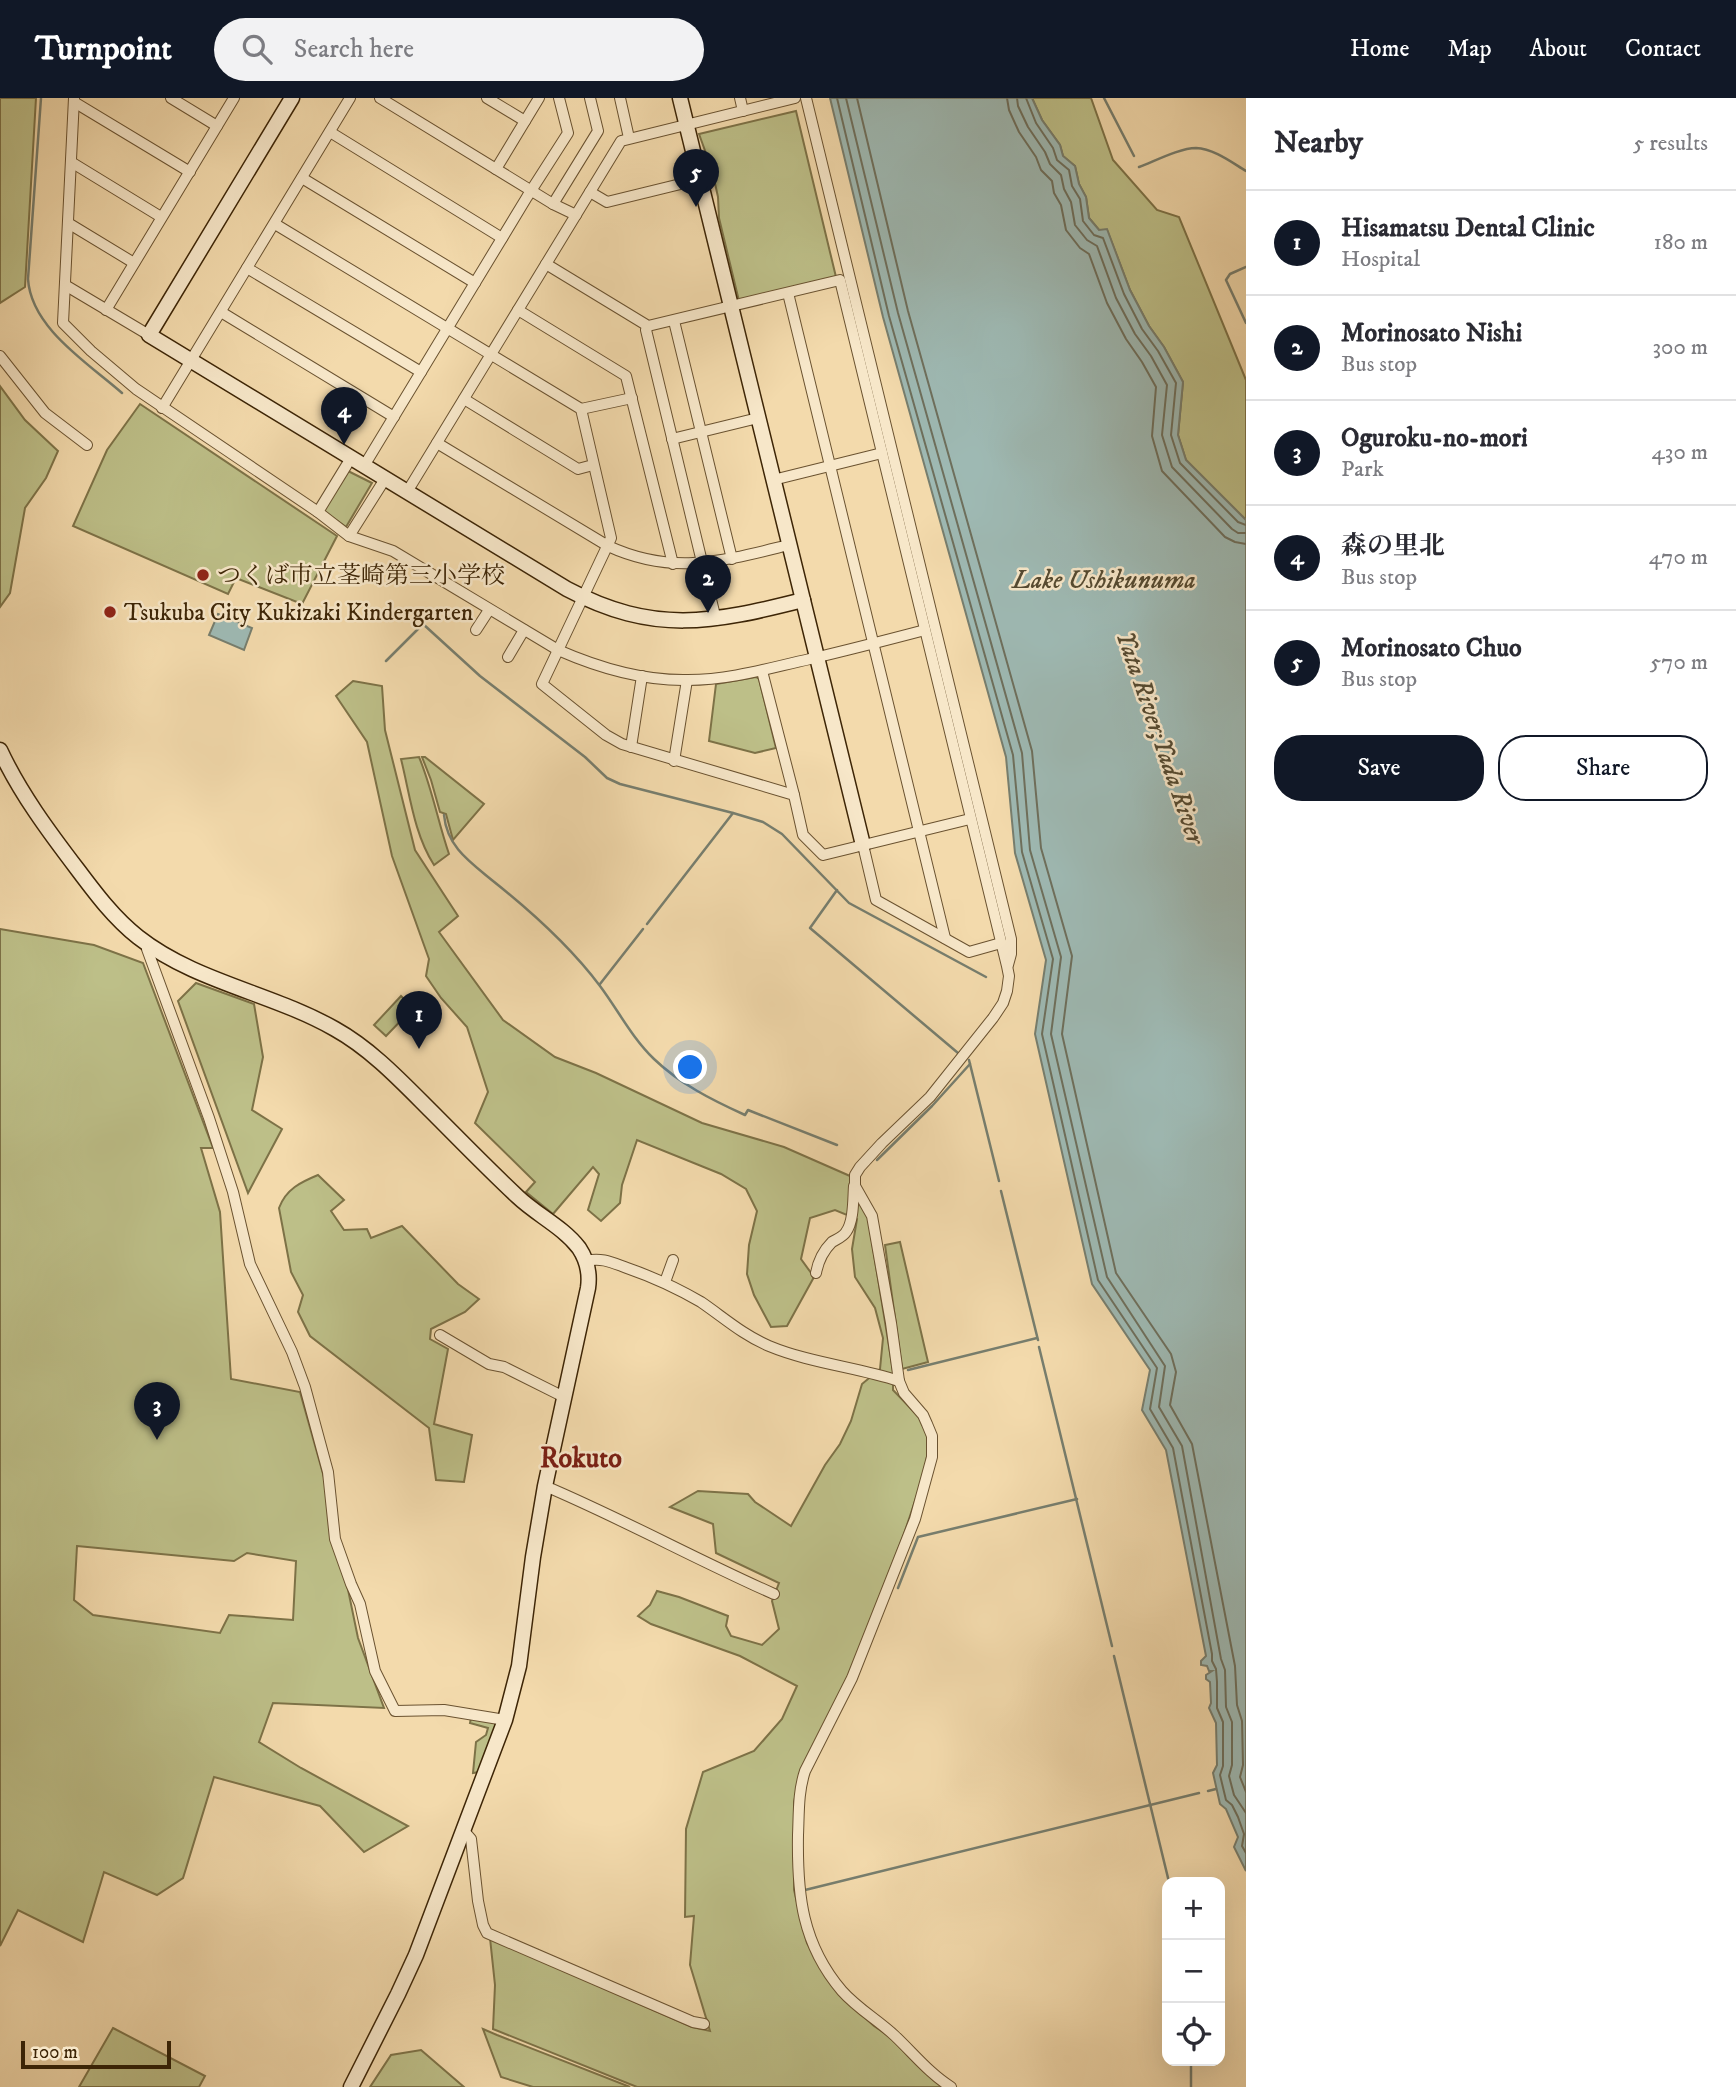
<!DOCTYPE html>
<html lang="en">
<head>
<meta charset="utf-8">
<style>
	:root { --surface:#fff; --page:#f2f2f3; --text:#2b2b33; --muted:#7c7c81; --line:#e1e1e2; --accent:#111827 }
	body { margin:0; font-family:"IM FELL DW Pica","Noto Serif JP",serif; background:var(--page); color:var(--text) }
	.controls { position:absolute; right:21px; bottom:21px; display:grid; overflow:hidden; border-radius:14px; box-shadow:0 7px 28px #0002 }
	.controls button { width:63px; height:63px; display:grid; place-items:center; padding:0; border:0; border-bottom:2px solid var(--line); background:var(--surface); color:var(--text); font:35px sans-serif }
	.scale { position:absolute; left:21px; bottom:18px; width:150px; box-sizing:border-box; padding-left:7px; border:4px solid #3d2506; border-top:0; font-size:19px; line-height:24px; white-space:nowrap; color:#3d2506; -webkit-text-stroke:5px #f7e7c9; paint-order:stroke }
	.you { position:absolute; left:691px; top:970px; width:24px; height:24px; margin:-18px; border:5px solid #fff; border-radius:50%; background:#1a73e8; box-shadow:0 0 0 10px #1a73e833 }
	.badge { display:grid; place-items:center; width:46px; height:46px; border-radius:50%; background:var(--accent); color:#fff; font-size:23px; font-weight:700 }
	.pin { position:absolute; translate:-50% -58px; filter:drop-shadow(0 2px 4px #0008) }
	.pin::after { content:''; position:absolute; top:37px; width:24px; height:21px; background:inherit; clip-path:polygon(0 0,100% 0,50% 100%) }
	.list { margin:0; padding:0; list-style:none }
	h2 { display:flex; justify-content:space-between; align-items:center; height:91px; margin:0; padding:0 28px; font-size:30px }
	h2 small { font-size:23px; font-weight:400; color:var(--muted) }
	.list li { display:grid; grid-template-columns:46px 1fr auto; gap:21px; align-items:center; box-sizing:border-box; height:105px; padding:0 28px; border-top:2px solid var(--line) }
	.list b { display:block; font-size:26px; white-space:nowrap }
	.list p { margin:0; font-size:23px; white-space:nowrap; color:var(--muted) }
	.list em { font-size:23px; font-style:normal; color:var(--muted) }
	.actions { display:flex; gap:14px; padding:21px 28px }
	.actions a { flex:1; padding:16px 0; border:2px solid var(--accent); border-radius:28px; text-align:center; font-size:24px; color:var(--accent) }
	.actions .main { background:var(--accent); color:#fff }
	.icon { flex:none; width:38px; height:38px; fill:none; stroke:currentColor; stroke-width:2; stroke-linecap:round; stroke-linejoin:round }
	.map { position:relative; flex:none; width:1246px; height:1989px; overflow:hidden }
	header { display:flex; align-items:center; gap:42px; box-sizing:border-box; height:98px; padding:0 35px; background:var(--accent); color:#fff }
	header strong { font-size:33px }
	nav { display:flex; gap:38px; margin-inline-start:auto; font-size:24px }
	.search { width:490px; height:63px; background:var(--page); display:flex; align-items:center; gap:18px; box-sizing:border-box; padding:0 24px; border-radius:38px; color:var(--muted); font-size:26px }
	main { display:flex }
	aside { flex:1; background:var(--surface) }
	.map>svg:first-child { display:block }
	.green { fill:#bdbf88; stroke:#7d7247; stroke-width:2; fill-rule:evenodd }
	.water { fill:#9eb9b3; stroke:#777e6e; stroke-width:2 }
	.lines { fill:none; stroke-linecap:round; stroke-linejoin:round }
	.shore { stroke:#6e6f5c; stroke-width:2 }
	.stream { stroke:#777e6e; stroke-width:2.5 }
	.street-casing { stroke:#6a5230; stroke-width:12 }
	.secondary-casing { stroke:#3d2506; stroke-width:17 }
	.street { stroke:#f7e7c9; stroke-width:10 }
	.secondary { stroke:#f7e7c9; stroke-width:14 }
	.poi-dot { fill:#8f2418; stroke:#f7e7c9; stroke-width:2.5 }
	.labels { text-anchor:middle; stroke-width:5; stroke-linejoin:round; paint-order:stroke }
	.poi-label { font-size:24px; fill:#3d2506; stroke:#f7e7c9; text-anchor:start }
	.water-label { font-size:26px; font-style:italic; fill:#554a31; stroke:#f7e7c9 }
	.quarter-label { font-size:28px; font-weight:bold; fill:#7a1f14; stroke:#f7e7c9 }
</style>
</head>
<body>
<header>
<strong>Turnpoint</strong>
<div class="search"><svg class="icon" aria-label="search" viewBox="0 0 24 24"><circle cx="10" cy="10" r="6"/><path d="M15 15l6 6"/></svg>Search here</div>
<nav><a>Home</a><a>Map</a><a>About</a><a>Contact</a></nav>
</header>
<main>
<div class="map">
<svg width="1246" height="1989" viewBox="0 0 1246 1989">
	<rect width="100%" height="100%" fill="#f3daac"/>
	<filter id="stains"><feTurbulence type="fractalNoise" baseFrequency=".00286" numOctaves="4"/><feColorMatrix values="0 0 0 0 .2 0 0 0 0 .09 0 0 0 0 .02 0 0 0 .5 -.17"/></filter>
	<radialGradient id="worn" r=".72"><stop offset=".6" stop-color="#630" stop-opacity="0"/><stop offset="1" stop-color="#630" stop-opacity=".3"/></radialGradient>
	<g class="green">
		<polygon points="0,0 36,0 25,189 0,205"/>
		<polygon points="1032,0 1091,0 1113,62 1157,112 1179,119 1246,282 1246,422 1186,362 1178,337 1183,284 1164,249 1149,228 1130,192 1107,132 1099,132 1089,120 1086,99 1079,86 1075,68 1063,58 1060,47 1042,22"/>
		<polygon points="796,13 836,179 739,203 719,120 718,99 712,72 699,36"/>
		<polygon points="0,288 25,322 58,353 46,380 25,410 10,495 0,509"/>
		<polygon points="140,306 337,438 302,506 236,480 228,496 73,428 107,352"/>
		<polygon points="346,372 372,385 346,429 322,412"/>
		<polygon points="756,579 759,581 776,650 755,655 709,643 716,586"/>
		<polygon points="353,583 382,588 385,632 415,752 458,818 439,834 503,922 555,959 596,975 702,1025 784,1049 850,1078 850,1088 868,1119 893,1273 893,1292 922,1322 928,1341 928,1353 924,1376 904,1436 847,1581 799,1682 794,1704 794,1792 807,1845 825,1876 843,1900 874,1928 889,1938 917,1967 944,1989 637,1989 493,1931 495,1887 490,1840 692,1929 710,1933 690,1867 694,1818 685,1819 686,1731 703,1674 754,1653 782,1621 797,1588 740,1558 651,1526 638,1518 650,1507 657,1493 679,1499 728,1518 726,1528 731,1538 762,1547 779,1531 772,1503 779,1485 716,1455 713,1426 670,1409 698,1393 748,1396 755,1404 791,1428 825,1367 840,1346 851,1323 862,1286 880,1271 883,1240 875,1210 855,1179 852,1151 857,1121 835,1112 810,1120 801,1161 814,1179 787,1228 771,1229 754,1197 747,1176 749,1147 757,1113 746,1091 721,1076 637,1042 622,1087 620,1105 601,1123 588,1112 599,1076 593,1069 553,1116 526,1094 535,1084 475,1025 488,994 467,929 441,900 426,878 429,861 392,758 367,644 336,598"/>
		<path d="M419,659C432,690 438,724 449,756L434,767C414,736 410,697 401,661Z"/>
		<polygon points="422,659 425,659 484,706 453,742 446,716 440,714 431,682"/>
		<path d="M0,831L94,847L143,865L213,1050H201L220,1114L231,1281L300,1294L327,1390L358,1540L384,1610L273,1605L259,1644L301,1670L408,1728L364,1754L320,1708L214,1679L183,1780L157,1797L104,1774L83,1844L18,1812L0,1848ZM77,1448L234,1463L247,1455L296,1463L293,1522L229,1517L220,1535L93,1517L74,1502Z"/>
		<polygon points="196,885 254,906 263,959 252,1012 282,1031 248,1095 178,903"/>
		<polygon points="401,898 413,910 386,938 374,927"/>
		<path d="M318,1077L344,1102L331,1113L344,1132L367,1131L371,1140L402,1128L458,1186L479,1201L465,1214L431,1231L430,1241L448,1251L434,1326L472,1337L464,1384L436,1382L429,1330L310,1238L298,1214L303,1197L291,1174L279,1110C286,1091 301,1084 318,1077Z"/>
		<polygon points="900,1144 928,1264 902,1271 885,1147"/>
		<polygon points="471,1620 496,1625 497,1627 479,1674 473,1675 476,1644 486,1637 488,1630 470,1625"/>
		<polygon points="113,1930 205,1978 199,1989 79,1989"/>
		<polygon points="483,1931 497,1937 630,1989 533,1989 501,1979"/>
		<polygon points="421,1952 464,1989 370,1989 391,1957"/>
	</g>
	<g class="water">
		<polygon points="830,0 1032,0 1042,22 1060,47 1063,58 1075,68 1079,86 1086,99 1089,120 1099,132 1107,131 1130,192 1149,228 1164,249 1183,284 1178,337 1186,362 1246,422 1246,1773 1234,1749 1238,1739 1226,1711 1220,1706 1213,1675 1217,1667 1216,1625 1209,1610 1211,1605 1210,1584 1206,1581 1206,1577 1212,1573 1209,1573 1207,1568 1201,1567 1201,1563 1206,1558 1166,1352 1142,1312 1150,1272 1092,1186 1035,936 1046,862 1015,755 1006,659 883,219"/>
		<polygon points="218,516 252,530 244,552 209,537"/>
	</g>
	<g class="lines">
		<g class="shore">
			<polyline points="837,0 889,218 1013,657 1022,754 1053,861 1042,936 1098,1182 1157,1270 1150,1311 1173,1350 1212,1556 1212,1563 1216,1571 1217,1584 1217,1610 1223,1624 1223,1668 1220,1677 1226,1702 1232,1707 1238,1719 1244,1736 1242,1748 1246,1755"/>
			<polyline points="846,0 898,215 1022,655 1030,752 1061,859 1051,936 1107,1179 1165,1268 1159,1309 1182,1348 1221,1561 1225,1572 1226,1609 1232,1624 1232,1667 1229,1678 1234,1697 1246,1715"/>
			<polyline points="857,0 908,213 1032,653 1041,750 1072,858 1062,936 1116,1175 1171,1256 1176,1274 1170,1307 1192,1346 1235,1568 1237,1607 1242,1623 1243,1667 1240,1679 1246,1694"/>
			<polyline points="1007,0 1009,12 1019,34 1036,59 1041,72 1052,83 1054,95 1061,107 1066,132 1080,150 1089,156 1107,205 1126,241 1142,264 1156,289 1152,338 1162,373 1225,439 1235,444 1246,446"/>
			<polyline points="1017,0 1018,8 1028,29 1045,54 1050,66 1061,77 1064,91 1071,104 1075,127 1087,142 1097,148 1116,200 1135,236 1151,258 1167,287 1162,337 1172,369 1232,431 1238,435 1246,435"/>
			<polyline points="1026,0 1036,25 1053,50 1057,62 1069,72 1072,88 1080,101 1083,123 1094,137 1103,140 1124,196 1142,231 1158,253 1176,285 1171,337 1180,365 1238,424 1246,427"/>
		</g>
		<g class="stream">
			<path d="M41,0L28,181C31,230 88,265 122,295"/>
			<polyline points="1104,0 1134,58"/>
			<path d="M1139,69C1155,63 1180,50 1196,50C1214,51 1231,64 1246,73"/>
			<polyline points="1246,169 1230,176 1226,182 1246,225"/>
			<polyline points="386,563 423,526 480,578 585,659 607,680 620,686 733,715 763,724 782,736 849,805 986,879"/>
			<path d="M444,717C447,749 470,764 493,783C532,814 570,848 600,888C618,912 632,940 654,961C680,986 712,1002 745,1017L748,1012L837,1047"/>
			<polyline points="837,792 810,830 958,955"/>
			<polyline points="647,826 733,715"/>
			<polyline points="600,886 643,831"/>
			<polyline points="969,962 999,1083"/>
			<polyline points="877,1062 932,1008 970,966"/>
			<polyline points="1001,1093 1038,1242"/>
			<polyline points="1039,1249 1112,1548"/>
			<polyline points="908,1272 1037,1240"/>
			<polyline points="898,1490 918,1439 1077,1401"/>
			<polyline points="1114,1558 1169,1784"/>
			<polyline points="1208,1693 1216,1691"/>
			<polyline points="805,1792 1199,1695"/>
			<polyline points="1191,1963 1191,1989"/>
		</g>
		<defs>
			<g id="street">
				<path d="M74,0L63,225L91,253L136,291L318,414L349,438L393,453L558,552C599,570 643,583 688,582C731,582 769,570 810,561C848,552 887,542 925,532"/>
				<polyline points="171,0 217,28"/>
				<polyline points="380,0 553,106 576,117"/>
				<polyline points="487,0 525,23"/>
				<polyline points="620,0 629,40"/>
				<polyline points="740,0 743,13"/>
				<polyline points="806,0 1011,841 1011,856 1008,867"/>
				<polyline points="74,4 190,74"/>
				<polyline points="330,34 502,140"/>
				<polyline points="71,64 161,119"/>
				<polyline points="496,71 539,0"/>
				<polyline points="302,80 475,185"/>
				<polyline points="590,94 607,104 701,81"/>
				<polyline points="553,106 598,33 590,0"/>
				<polyline points="68,125 134,165"/>
				<polyline points="275,126 581,311 611,440 542,586 606,637 622,646 794,697 803,737 823,757 970,721"/>
				<path d="M546,166L648,228L840,182L1007,868L1009,878L1007,893L1003,905L993,920L930,999L882,1045L860,1069L855,1077V1088L872,1118L891,1225L899,1283L904,1295L923,1317L927,1326L932,1338V1359L915,1421L852,1580L805,1673C798,1694 799,1715 798,1737C797,1797 802,1846 842,1893C858,1911 878,1922 895,1938C914,1956 930,1976 951,1989"/>
				<polyline points="247,170 421,274"/>
				<polyline points="65,187 149,237"/>
				<polyline points="788,195 945,840"/>
				<polyline points="106,212 234,0"/>
				<polyline points="518,212 626,278 673,466"/>
				<polyline points="221,214 394,319"/>
				<polyline points="674,223 732,461"/>
				<polyline points="648,228 646,232 716,522"/>
				<polyline points="0,258 45,315 87,347"/>
				<polyline points="464,301 578,371 593,367"/>
				<polyline points="162,310 350,0"/>
				<polyline points="581,311 632,300"/>
				<polyline points="672,341 758,320"/>
				<path d="M437,345L608,448C673,478 723,463 789,447"/>
				<polyline points="364,368 527,99 568,35 559,0"/>
				<polyline points="773,382 882,355"/>
				<polyline points="407,394 621,43 795,0"/>
				<polyline points="318,414 351,360"/>
				<polyline points="349,438 385,381"/>
				<polyline points="476,532 489,512"/>
				<polyline points="508,559 524,532"/>
				<polyline points="762,573 794,697"/>
				<polyline points="631,649 642,578"/>
				<polyline points="674,663 687,582"/>
				<polyline points="863,747 876,802 969,854 1001,845"/>
				<polyline points="147,851 209,1020 233,1094 250,1166 292,1254 305,1289 328,1374 335,1441 351,1486 360,1506 375,1573 395,1613 444,1612 505,1622"/>
				<path d="M586,1163C602,1159 613,1165 627,1170C653,1179 677,1190 701,1204C723,1219 743,1237 769,1248C810,1265 856,1269 899,1283"/>
				<path d="M816,1175C818,1164 824,1152 832,1144C837,1141 843,1139 846,1134C854,1123 853,1101 854,1088"/>
				<polyline points="665,1184 673,1162"/>
				<polyline points="440,1237 489,1266 504,1269 564,1299"/>
				<path d="M545,1388C623,1421 697,1462 774,1496"/>
				<polyline points="464,1733 471,1741 478,1803 483,1827 487,1835 693,1924 704,1926"/>
			</g>
			<g id="secondary">
				<path d="M292,0L149,237L567,491C654,537 712,525 803,502"/>
				<polyline points="680,0 863,747"/>
				<path d="M0,652C20,695 49,734 78,772C96,796 114,820 138,839C195,884 272,895 335,931C371,951 401,983 431,1013C460,1042 488,1071 518,1099C537,1117 563,1129 579,1150C587,1162 590,1176 588,1190L545,1388L533,1459L519,1568L505,1622L416,1857L398,1896L351,1989"/>
			</g>
		</defs>
		<use href="#street" class="street-casing"/>
		<use href="#secondary" class="secondary-casing"/>
		<use href="#street" class="street"/>
		<use href="#secondary" class="secondary"/>
	</g>
	<g class="poi-dot">
		<circle cx="203" cy="477" r="7"/>
		<circle cx="110" cy="514" r="7"/>
	</g>
	<g class="labels">
		<g class="poi-label">
			<text x="217" y="485">つくば市立茎崎第三小学校</text>
			<text x="124" y="522">Tsukuba City Kukizaki Kindergarten</text>
		</g>
		<g class="water-label">
			<text x="1104" y="490">Lake Ushikunuma</text>
			<text transform="translate(1161 639) rotate(71)" y="9">Yata River;Yada River</text>
		</g>
		<g class="quarter-label">
			<text x="581" y="1369">Rokuto</text>
		</g>
	</g>
	<rect width="100%" height="100%" filter="url(#stains)"/>
	<rect width="100%" height="100%" fill="url(#worn)"/>
</svg>
<div class="controls">
<button>+</button>
<button>−</button>
<button><svg class="icon" aria-label="locate" viewBox="0 0 24 24"><circle cx="12" cy="12" r="6"/><path d="M12 2v4M12 18v4M2 12h4M18 12h4"/></svg></button>
</div>
<div class="scale">100 m</div>
<div class="you"></div>
<div class="pin badge" style="left:419px;top:951px">1</div>
<div class="pin badge" style="left:708px;top:515px">2</div>
<div class="pin badge" style="left:157px;top:1342px">3</div>
<div class="pin badge" style="left:344px;top:347px">4</div>
<div class="pin badge" style="left:696px;top:109px">5</div>
</div>
<aside>
<h2>Nearby<small>5 results</small></h2>
<ul class="list">
<li><span class="badge">1</span><div><b>Hisamatsu Dental Clinic</b><p>Hospital</p></div><em>180 m</em></li>
<li><span class="badge">2</span><div><b>Morinosato Nishi</b><p>Bus stop</p></div><em>300 m</em></li>
<li><span class="badge">3</span><div><b>Oguroku-no-mori</b><p>Park</p></div><em>430 m</em></li>
<li><span class="badge">4</span><div><b>森の里北</b><p>Bus stop</p></div><em>470 m</em></li>
<li><span class="badge">5</span><div><b>Morinosato Chuo</b><p>Bus stop</p></div><em>570 m</em></li>
</ul>
<div class="actions"><a class="main">Save</a><a>Share</a></div>
</aside>
</main>
</body>
</html>
